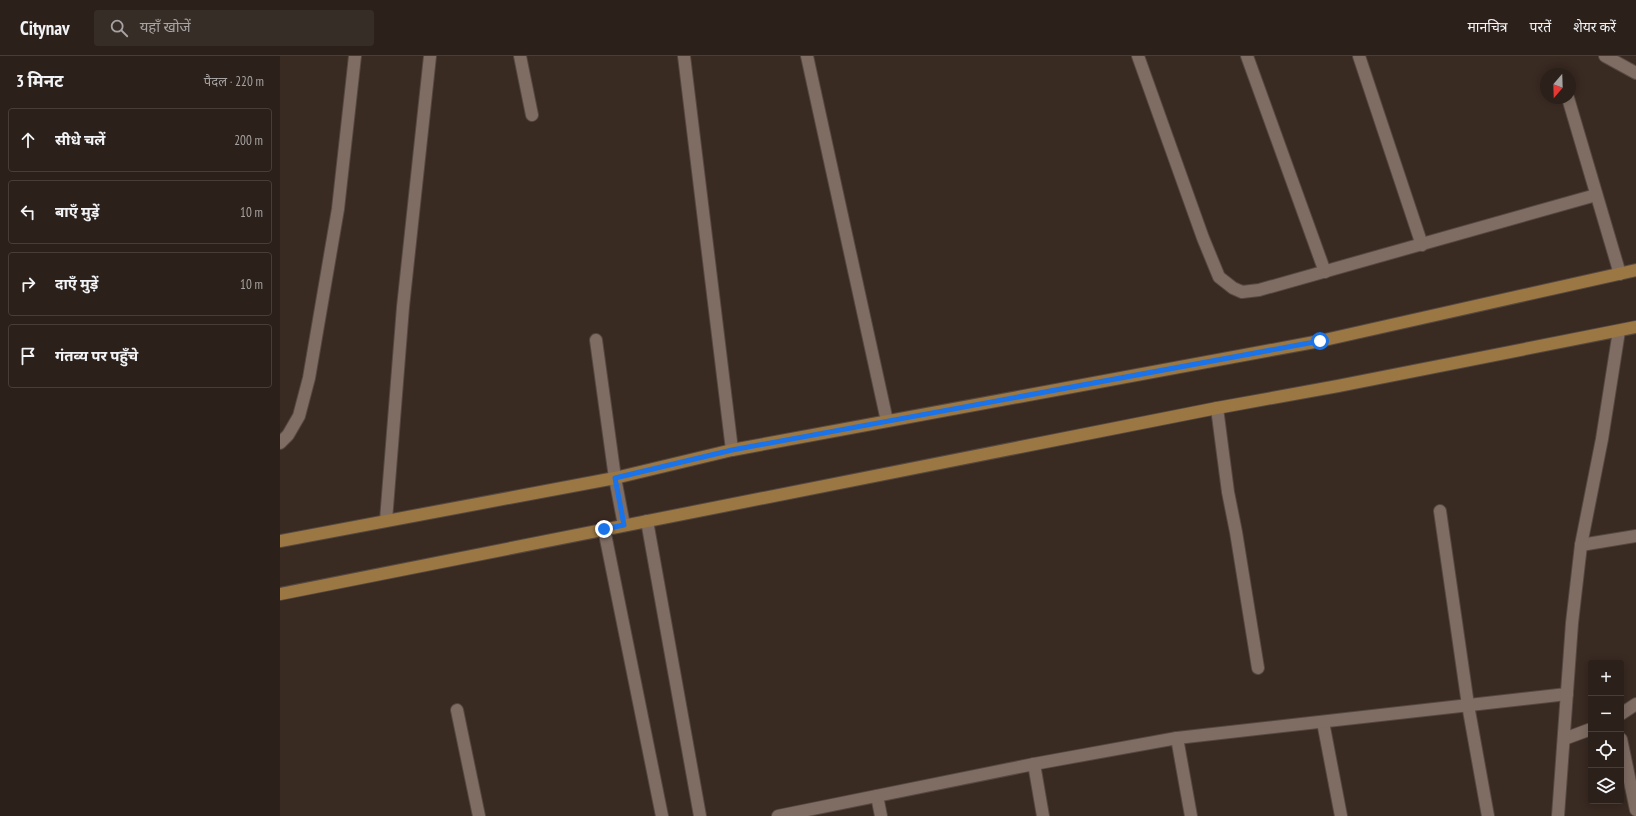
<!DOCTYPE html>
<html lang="hi">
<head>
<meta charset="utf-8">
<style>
	:root { --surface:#2b201a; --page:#372d27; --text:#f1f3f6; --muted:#a6a3a2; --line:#473e39 }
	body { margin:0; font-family:"PT Sans Narrow","Noto Sans Devanagari",sans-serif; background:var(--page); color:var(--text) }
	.controls { position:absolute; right:12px; bottom:12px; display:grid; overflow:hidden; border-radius:4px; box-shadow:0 2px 10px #0003 }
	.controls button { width:36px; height:36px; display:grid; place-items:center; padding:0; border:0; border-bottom:1px solid var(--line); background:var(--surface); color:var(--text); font:20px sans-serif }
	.compass { position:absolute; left:1260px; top:12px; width:36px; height:36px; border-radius:50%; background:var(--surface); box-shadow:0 2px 10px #0003; rotate:199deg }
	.stop { position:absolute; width:12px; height:12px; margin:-9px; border:3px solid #1a73e8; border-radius:50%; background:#fff }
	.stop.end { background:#1a73e8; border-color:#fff; box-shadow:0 1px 4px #0008 }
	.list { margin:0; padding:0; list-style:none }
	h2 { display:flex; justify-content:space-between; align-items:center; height:52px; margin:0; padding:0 16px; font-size:17px }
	h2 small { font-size:13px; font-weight:400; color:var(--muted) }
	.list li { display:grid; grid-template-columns:26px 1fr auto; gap:12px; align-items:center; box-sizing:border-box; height:64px; margin:0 8px 8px; padding:0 8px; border:1px solid var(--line); border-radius:4px }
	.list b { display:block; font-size:15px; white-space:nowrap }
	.list em { font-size:13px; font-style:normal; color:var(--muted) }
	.icon { flex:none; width:22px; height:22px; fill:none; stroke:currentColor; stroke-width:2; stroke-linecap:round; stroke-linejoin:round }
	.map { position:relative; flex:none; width:1356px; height:760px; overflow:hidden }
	header { display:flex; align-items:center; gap:24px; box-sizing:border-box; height:56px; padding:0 20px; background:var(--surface); border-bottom:1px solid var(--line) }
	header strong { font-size:19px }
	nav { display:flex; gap:22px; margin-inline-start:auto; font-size:14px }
	.search { width:280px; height:36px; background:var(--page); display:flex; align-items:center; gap:10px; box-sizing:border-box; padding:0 14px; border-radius:4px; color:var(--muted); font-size:15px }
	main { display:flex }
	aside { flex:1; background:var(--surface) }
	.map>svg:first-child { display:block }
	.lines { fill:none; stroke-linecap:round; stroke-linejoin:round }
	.service-casing { stroke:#554841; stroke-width:14 }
	.minor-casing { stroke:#554841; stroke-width:14 }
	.primary-casing { stroke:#554841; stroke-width:14 }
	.service { stroke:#7f6d63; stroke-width:12 }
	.minor { stroke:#7f6d63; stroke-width:12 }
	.primary { stroke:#9b7743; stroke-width:12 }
	.route { stroke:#1a73e8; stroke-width:5 }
</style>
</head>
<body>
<header>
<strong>Citynav</strong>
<div class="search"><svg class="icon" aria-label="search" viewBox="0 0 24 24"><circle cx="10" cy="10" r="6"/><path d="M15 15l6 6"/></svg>यहाँ खोजें</div>
<nav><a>मानचित्र</a><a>परतें</a><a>शेयर करें</a></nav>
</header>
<main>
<aside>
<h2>3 मिनट<small>पैदल · 220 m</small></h2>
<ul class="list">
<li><svg class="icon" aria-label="ahead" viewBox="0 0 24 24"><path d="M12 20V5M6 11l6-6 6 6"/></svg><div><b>सीधे चलें</b></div><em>200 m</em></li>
<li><svg class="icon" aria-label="left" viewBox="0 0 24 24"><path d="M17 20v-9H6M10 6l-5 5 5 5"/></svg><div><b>बाएँ मुड़ें</b></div><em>10 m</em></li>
<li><svg class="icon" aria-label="right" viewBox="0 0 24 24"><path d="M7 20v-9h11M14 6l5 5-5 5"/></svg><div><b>दाएँ मुड़ें</b></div><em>10 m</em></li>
<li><svg class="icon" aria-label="arrive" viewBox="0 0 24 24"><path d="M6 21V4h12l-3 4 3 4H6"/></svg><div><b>गंतव्य पर पहुँचे</b></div></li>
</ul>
</aside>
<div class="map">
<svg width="1356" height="760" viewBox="0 0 1356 760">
	<rect width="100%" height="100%" fill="#392a22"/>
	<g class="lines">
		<defs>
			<g id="service">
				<polyline points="240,0 252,59"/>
				<polyline points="404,0 452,394"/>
				<polyline points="527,0 607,365"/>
				<polyline points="858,0 923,182 939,221 953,232 962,236 979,234 1316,139"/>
				<polyline points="967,0 1045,216"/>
				<polyline points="1079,0 1142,189"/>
				<polyline points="1325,0 1356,17"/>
				<polyline points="1288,42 1340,218"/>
				<polyline points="316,284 335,422 344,469"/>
				<polyline points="937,352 948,436 956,476 978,612"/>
				<polyline points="0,387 8,379 19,360 29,322 58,153 75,0"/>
				<polyline points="1160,455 1188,649"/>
				<polyline points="106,464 123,251 150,0"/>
				<polyline points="177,654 199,760"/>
			</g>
			<g id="minor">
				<polyline points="367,465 420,760"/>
				<polyline points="324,473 382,760"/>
				<polyline points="1301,489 1356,480"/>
				<polyline points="1188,649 1208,760"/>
				<polyline points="1341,658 1356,648"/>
				<polyline points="1043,666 1061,760"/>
				<polyline points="897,682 911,760"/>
				<polyline points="1284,683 1311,673"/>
				<polyline points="1341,683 1356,754"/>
				<polyline points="754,708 763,760"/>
				<polyline points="597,740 601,760"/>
				<polyline points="498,760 754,708 897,682 1287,638"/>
				<polyline points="1278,760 1292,567 1301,489 1322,383 1339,275"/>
			</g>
			<g id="primary">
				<polyline points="0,485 335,422 452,394 1040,285 1356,214"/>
				<polyline points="0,538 937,352 1058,330 1356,271"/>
			</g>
		</defs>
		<use href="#service" class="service-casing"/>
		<use href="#minor" class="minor-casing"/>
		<use href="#primary" class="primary-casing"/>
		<use href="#service" class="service"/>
		<use href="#minor" class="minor"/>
		<use href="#primary" class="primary"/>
	</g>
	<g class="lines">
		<polyline class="route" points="324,473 344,469 335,422 452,394 1040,285"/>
	</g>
</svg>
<div class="controls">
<button>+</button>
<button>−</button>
<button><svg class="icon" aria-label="locate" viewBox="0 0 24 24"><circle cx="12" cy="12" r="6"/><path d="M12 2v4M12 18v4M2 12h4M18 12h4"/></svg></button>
<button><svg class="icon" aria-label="layers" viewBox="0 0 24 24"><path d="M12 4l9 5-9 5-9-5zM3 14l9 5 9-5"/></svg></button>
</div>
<svg class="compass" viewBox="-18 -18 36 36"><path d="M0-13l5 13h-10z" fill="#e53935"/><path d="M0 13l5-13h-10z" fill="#a6a3a2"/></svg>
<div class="stop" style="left:1040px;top:285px"></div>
<div class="stop end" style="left:324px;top:473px"></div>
</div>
</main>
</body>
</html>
